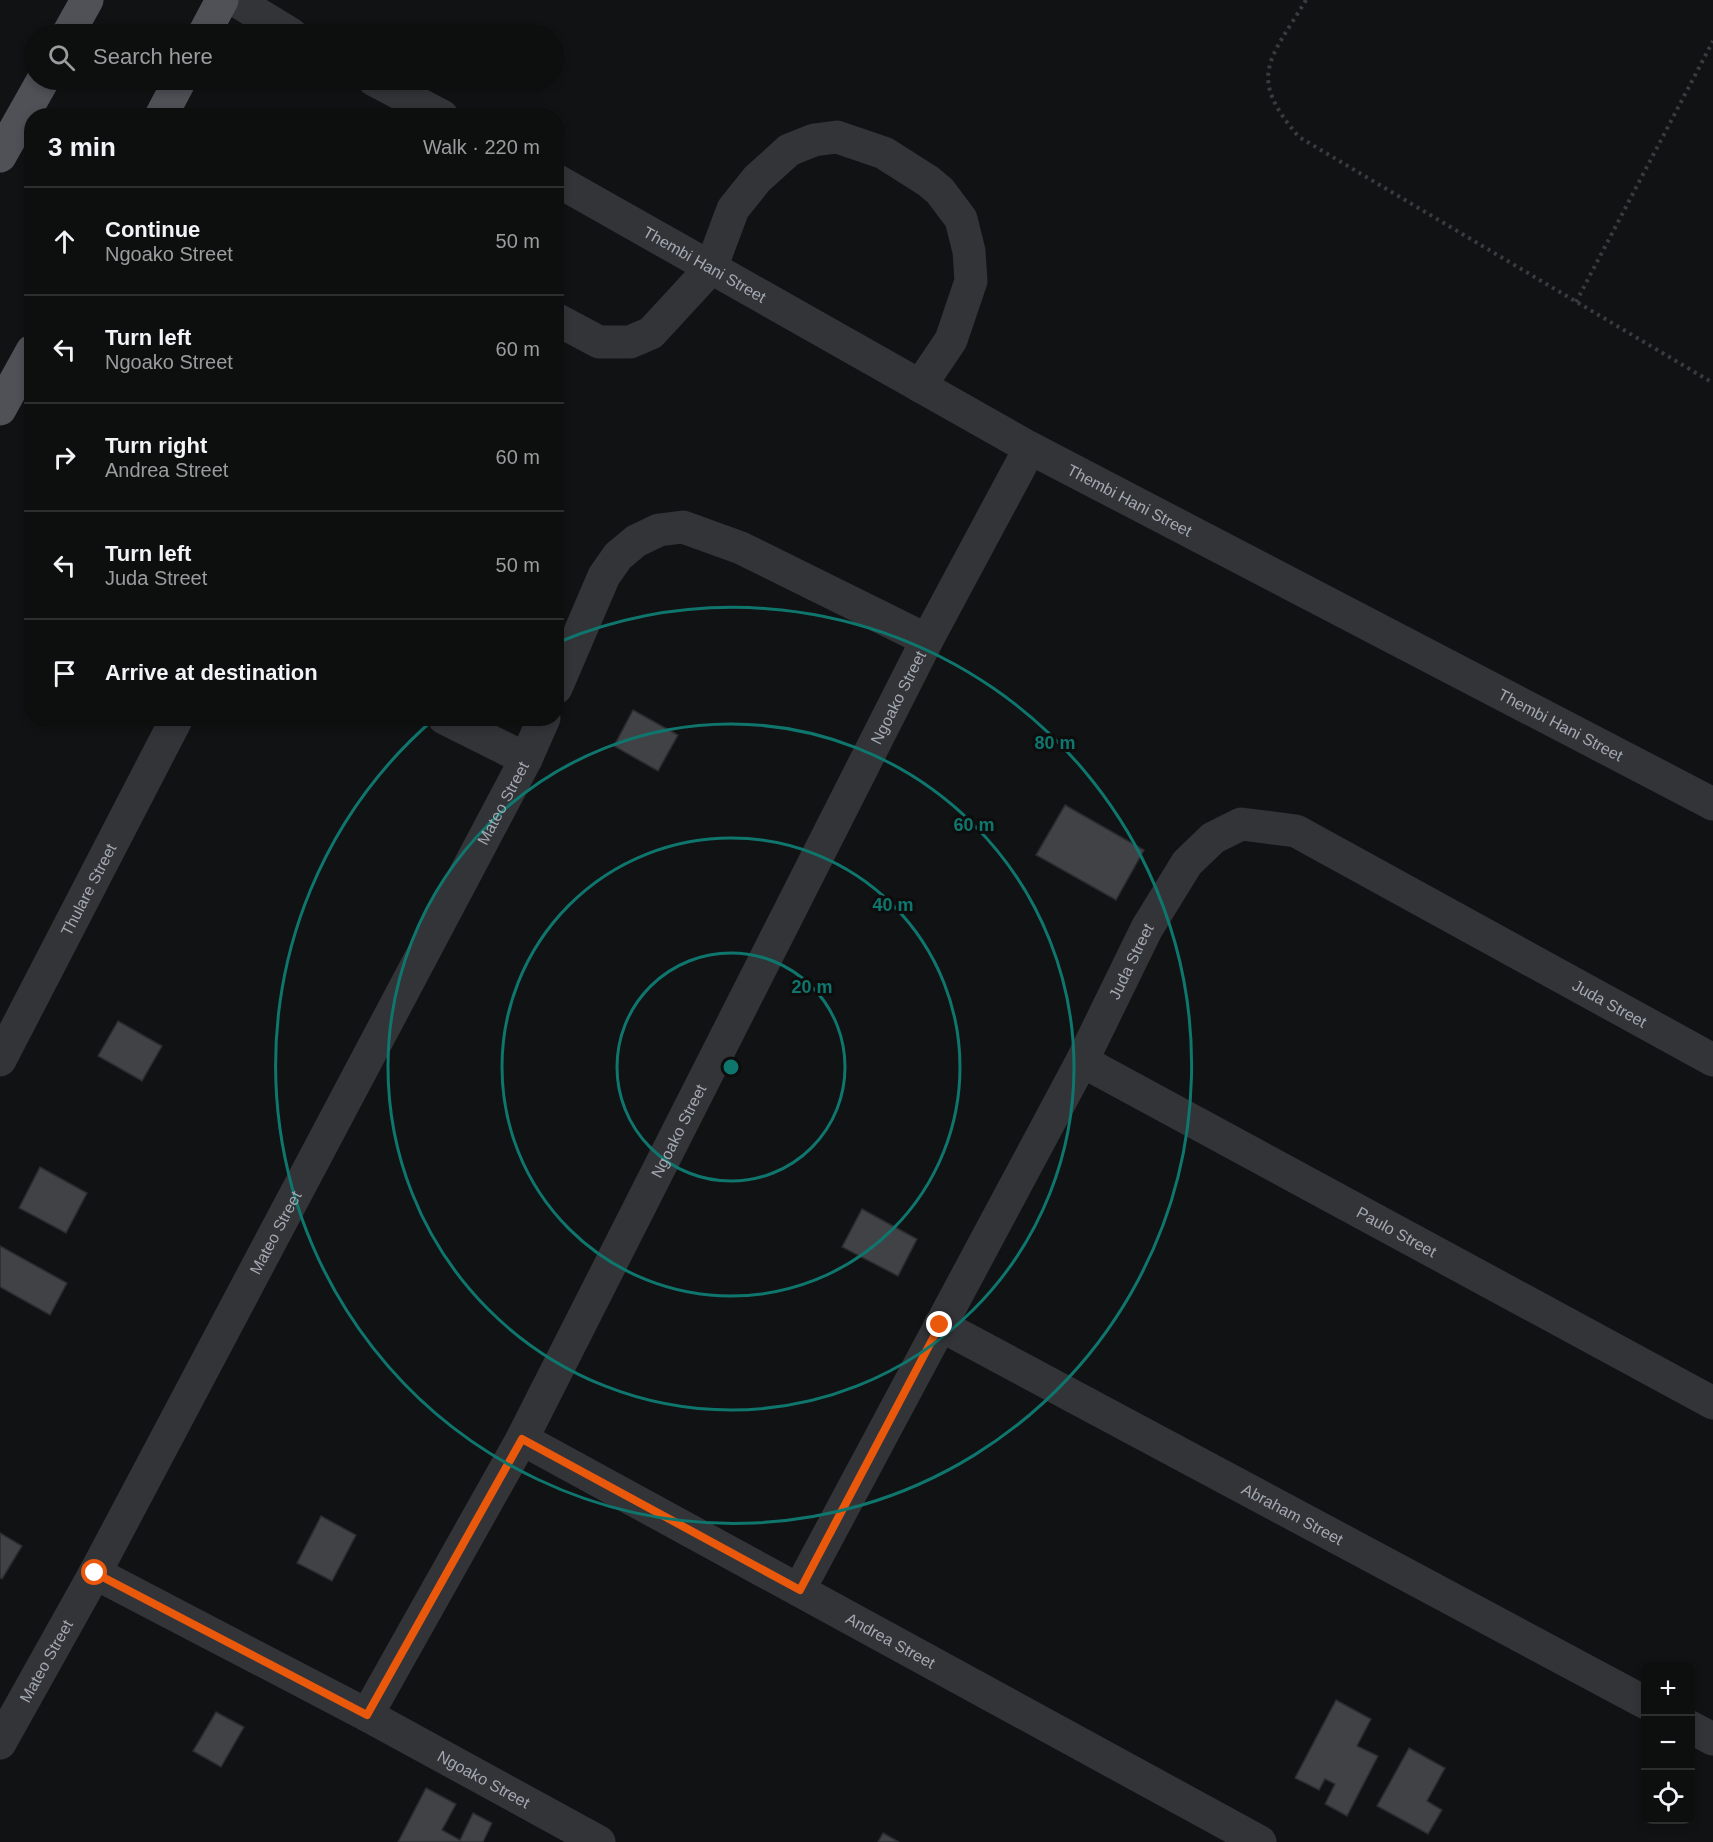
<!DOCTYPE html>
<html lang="en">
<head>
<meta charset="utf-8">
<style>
	:root { --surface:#0d0e0e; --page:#161717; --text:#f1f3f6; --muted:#9a9c9e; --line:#2d2e2e }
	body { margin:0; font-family:Helvetica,sans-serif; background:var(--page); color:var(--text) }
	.controls { position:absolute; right:18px; bottom:18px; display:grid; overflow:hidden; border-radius:12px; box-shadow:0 3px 9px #0003 }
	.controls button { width:54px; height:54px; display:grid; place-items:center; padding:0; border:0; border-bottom:2px solid var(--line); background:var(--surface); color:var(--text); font:30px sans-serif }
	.stop { position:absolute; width:18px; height:18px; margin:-14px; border:4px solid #ea580c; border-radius:50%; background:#fff }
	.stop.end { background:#ea580c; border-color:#fff; box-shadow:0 2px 6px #0008 }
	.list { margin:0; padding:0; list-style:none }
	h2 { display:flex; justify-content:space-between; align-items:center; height:78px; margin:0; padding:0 24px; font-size:26px }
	h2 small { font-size:20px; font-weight:400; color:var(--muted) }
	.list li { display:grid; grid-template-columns:39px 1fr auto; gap:18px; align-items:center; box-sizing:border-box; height:108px; padding:0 24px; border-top:2px solid var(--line) }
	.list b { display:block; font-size:22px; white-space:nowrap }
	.list p { margin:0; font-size:20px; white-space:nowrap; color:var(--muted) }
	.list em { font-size:20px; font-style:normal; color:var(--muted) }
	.icon { flex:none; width:33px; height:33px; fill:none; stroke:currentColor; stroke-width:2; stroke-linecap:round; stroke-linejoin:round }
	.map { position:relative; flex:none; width:1713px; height:1842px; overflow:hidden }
	.search { position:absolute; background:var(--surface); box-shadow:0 3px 9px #0003; left:24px; top:24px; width:540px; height:66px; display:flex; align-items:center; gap:15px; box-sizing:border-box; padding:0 21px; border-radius:33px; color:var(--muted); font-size:22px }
	.panel { position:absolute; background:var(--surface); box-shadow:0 3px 9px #0003; left:24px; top:108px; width:540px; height:618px; border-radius:24px }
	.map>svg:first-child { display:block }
	.building { fill:#404246; stroke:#2b2c2f; stroke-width:1.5 }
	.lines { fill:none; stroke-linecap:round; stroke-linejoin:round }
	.path { stroke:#393b3f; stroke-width:4; stroke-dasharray:3 4.5; stroke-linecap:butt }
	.minor { stroke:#333438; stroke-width:33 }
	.major { stroke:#4f5157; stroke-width:33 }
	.route { stroke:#ea580c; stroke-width:8 }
	.ring { fill:none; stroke:#0f766e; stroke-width:3 }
	.labels { text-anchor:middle; stroke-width:6; stroke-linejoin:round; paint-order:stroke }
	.street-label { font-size:16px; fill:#a3a9b3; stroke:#0d0d0e }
	.centre { fill:#0f766e; stroke:#0d0d0e; stroke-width:3 }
	.ring-label { font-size:18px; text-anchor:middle; font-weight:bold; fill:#0f766e; stroke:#0d0d0e; stroke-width:6; stroke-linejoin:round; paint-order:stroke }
</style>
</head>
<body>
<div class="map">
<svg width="1713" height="1842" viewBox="0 0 1713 1842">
	<rect width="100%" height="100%" fill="#111213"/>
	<g class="building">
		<polygon points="633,710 678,735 658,771 614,746"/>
		<polygon points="1065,805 1144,850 1116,900 1036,855"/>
		<polygon points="118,1021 162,1046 142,1081 98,1056"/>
		<polygon points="40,1167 87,1193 66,1233 19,1208"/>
		<polygon points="862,1209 917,1239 898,1276 842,1247"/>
		<polygon points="0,1246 67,1283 50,1315 0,1287"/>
		<polygon points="321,1516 356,1535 332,1581 297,1563"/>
		<polygon points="0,1533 22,1546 2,1579 0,1578"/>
		<polygon points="1336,1700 1371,1719 1357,1746 1378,1756 1347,1816 1325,1804 1335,1784 1325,1779 1319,1790 1295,1778"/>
		<polygon points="216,1712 244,1727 221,1767 193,1751"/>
		<polygon points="1409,1748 1445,1768 1427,1801 1442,1810 1428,1834 1377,1806"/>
		<polygon points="426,1788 456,1804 442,1830 460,1840 473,1813 492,1823 483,1842 398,1842"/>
		<polygon points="883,1833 899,1842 878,1842"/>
	</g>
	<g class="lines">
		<g class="path">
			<path d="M1306,0C1270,60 1246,76 1299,137L1713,383"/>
			<polyline points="1576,302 1713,41"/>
		</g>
		<g class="minor">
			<polyline points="235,0 291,34"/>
			<polyline points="374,80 442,116"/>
			<path id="s1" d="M556,180L1030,448L1713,804"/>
			<polyline points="556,319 599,342 630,342 651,333 711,268 733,209 757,179 789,150 814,140 837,137 884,153 928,181 940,191 961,219 969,251 971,281 951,340 920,386"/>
			<polyline points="556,688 604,576 618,556 636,541 659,530 683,527 741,548 927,640"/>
			<polyline points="444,718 526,759"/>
			<path id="s2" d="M0,1060L177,718"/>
			<path id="s3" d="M1082,1061L1713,1403"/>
			<path id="s4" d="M940,1325L1646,1703"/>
			<path id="s5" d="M522,1439L1260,1842"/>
			<path id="s6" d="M95,1573L367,1715L599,1842"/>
			<path id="s7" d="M799,1590L1082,1061L1147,928L1187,863L1213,838L1241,824L1296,831L1713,1060"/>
			<path id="s8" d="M367,1715L522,1439L927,640L1030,448"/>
			<polyline points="1690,1727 1713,1739"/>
			<path id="s9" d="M0,1743L95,1573L526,759L544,718"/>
		</g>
		<g class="major">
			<polyline points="68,34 87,0"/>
			<polyline points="204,34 222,0"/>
			<polyline points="161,116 180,80"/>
			<polyline points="0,156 43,80"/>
			<polyline points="0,409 32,351"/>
		</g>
	</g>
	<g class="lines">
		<polyline class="route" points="95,1573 367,1715 522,1439 800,1590 940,1325"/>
	</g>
	<g class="ring">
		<circle cx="731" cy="1067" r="114"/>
		<circle cx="731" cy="1067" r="229"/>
		<circle cx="731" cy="1067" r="343"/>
		<path d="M559 642A458 458 0 1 1 434 719"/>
	</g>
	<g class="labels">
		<g class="street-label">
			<text dy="6" stroke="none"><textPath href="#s1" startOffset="171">Thembi Hani Street</textPath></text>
			<text dy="6" stroke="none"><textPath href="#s1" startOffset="657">Thembi Hani Street</textPath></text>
			<text dy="6" stroke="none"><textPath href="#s8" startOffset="1148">Ngoako Street</textPath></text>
			<text dy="6" stroke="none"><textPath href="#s1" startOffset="1143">Thembi Hani Street</textPath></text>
			<text dy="6" stroke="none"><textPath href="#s9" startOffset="1066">Mateo Street</textPath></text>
			<text dy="6" stroke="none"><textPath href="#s2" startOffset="192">Thulare Street</textPath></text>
			<text dy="6" stroke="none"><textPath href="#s7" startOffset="711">Juda Street</textPath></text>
			<text dy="6" stroke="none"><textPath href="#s7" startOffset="1305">Juda Street</textPath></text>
			<text dy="6" stroke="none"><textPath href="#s8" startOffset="662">Ngoako Street</textPath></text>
			<text dy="6" stroke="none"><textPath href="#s3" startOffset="358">Paulo Street</textPath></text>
			<text dy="6" stroke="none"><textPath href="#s9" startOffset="580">Mateo Street</textPath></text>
			<text dy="6" stroke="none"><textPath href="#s4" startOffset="400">Abraham Street</textPath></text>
			<text dy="6" stroke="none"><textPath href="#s5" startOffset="420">Andrea Street</textPath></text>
			<text dy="6" stroke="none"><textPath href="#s9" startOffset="94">Mateo Street</textPath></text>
			<text dy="6" stroke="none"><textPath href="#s6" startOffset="440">Ngoako Street</textPath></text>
		</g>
	</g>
	<circle cx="731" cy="1067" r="9" class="centre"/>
	<g class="ring-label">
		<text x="1055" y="749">80 m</text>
		<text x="974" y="831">60 m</text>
		<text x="893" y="911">40 m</text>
		<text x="812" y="993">20 m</text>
	</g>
</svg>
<div class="controls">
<button>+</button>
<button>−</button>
<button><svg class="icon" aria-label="locate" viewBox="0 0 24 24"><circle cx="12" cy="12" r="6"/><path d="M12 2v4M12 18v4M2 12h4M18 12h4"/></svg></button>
</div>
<div class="stop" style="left:95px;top:1573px"></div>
<div class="stop end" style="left:940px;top:1325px"></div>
<div class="search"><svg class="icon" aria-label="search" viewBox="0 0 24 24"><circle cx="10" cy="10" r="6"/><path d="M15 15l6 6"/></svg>Search here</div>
<section class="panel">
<h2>3 min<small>Walk · 220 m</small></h2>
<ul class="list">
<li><svg class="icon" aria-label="ahead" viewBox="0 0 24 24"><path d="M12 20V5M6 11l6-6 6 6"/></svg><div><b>Continue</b><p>Ngoako Street</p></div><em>50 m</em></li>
<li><svg class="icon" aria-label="left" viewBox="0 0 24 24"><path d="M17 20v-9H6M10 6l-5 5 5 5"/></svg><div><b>Turn left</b><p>Ngoako Street</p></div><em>60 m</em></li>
<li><svg class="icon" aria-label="right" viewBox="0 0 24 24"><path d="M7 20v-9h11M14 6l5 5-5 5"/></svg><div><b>Turn right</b><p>Andrea Street</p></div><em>60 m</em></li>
<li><svg class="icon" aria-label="left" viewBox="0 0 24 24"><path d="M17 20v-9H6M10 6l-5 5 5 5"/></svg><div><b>Turn left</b><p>Juda Street</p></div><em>50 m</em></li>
<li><svg class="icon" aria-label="arrive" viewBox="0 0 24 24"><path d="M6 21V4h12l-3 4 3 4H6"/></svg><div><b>Arrive at destination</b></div></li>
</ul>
</section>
</div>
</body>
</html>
